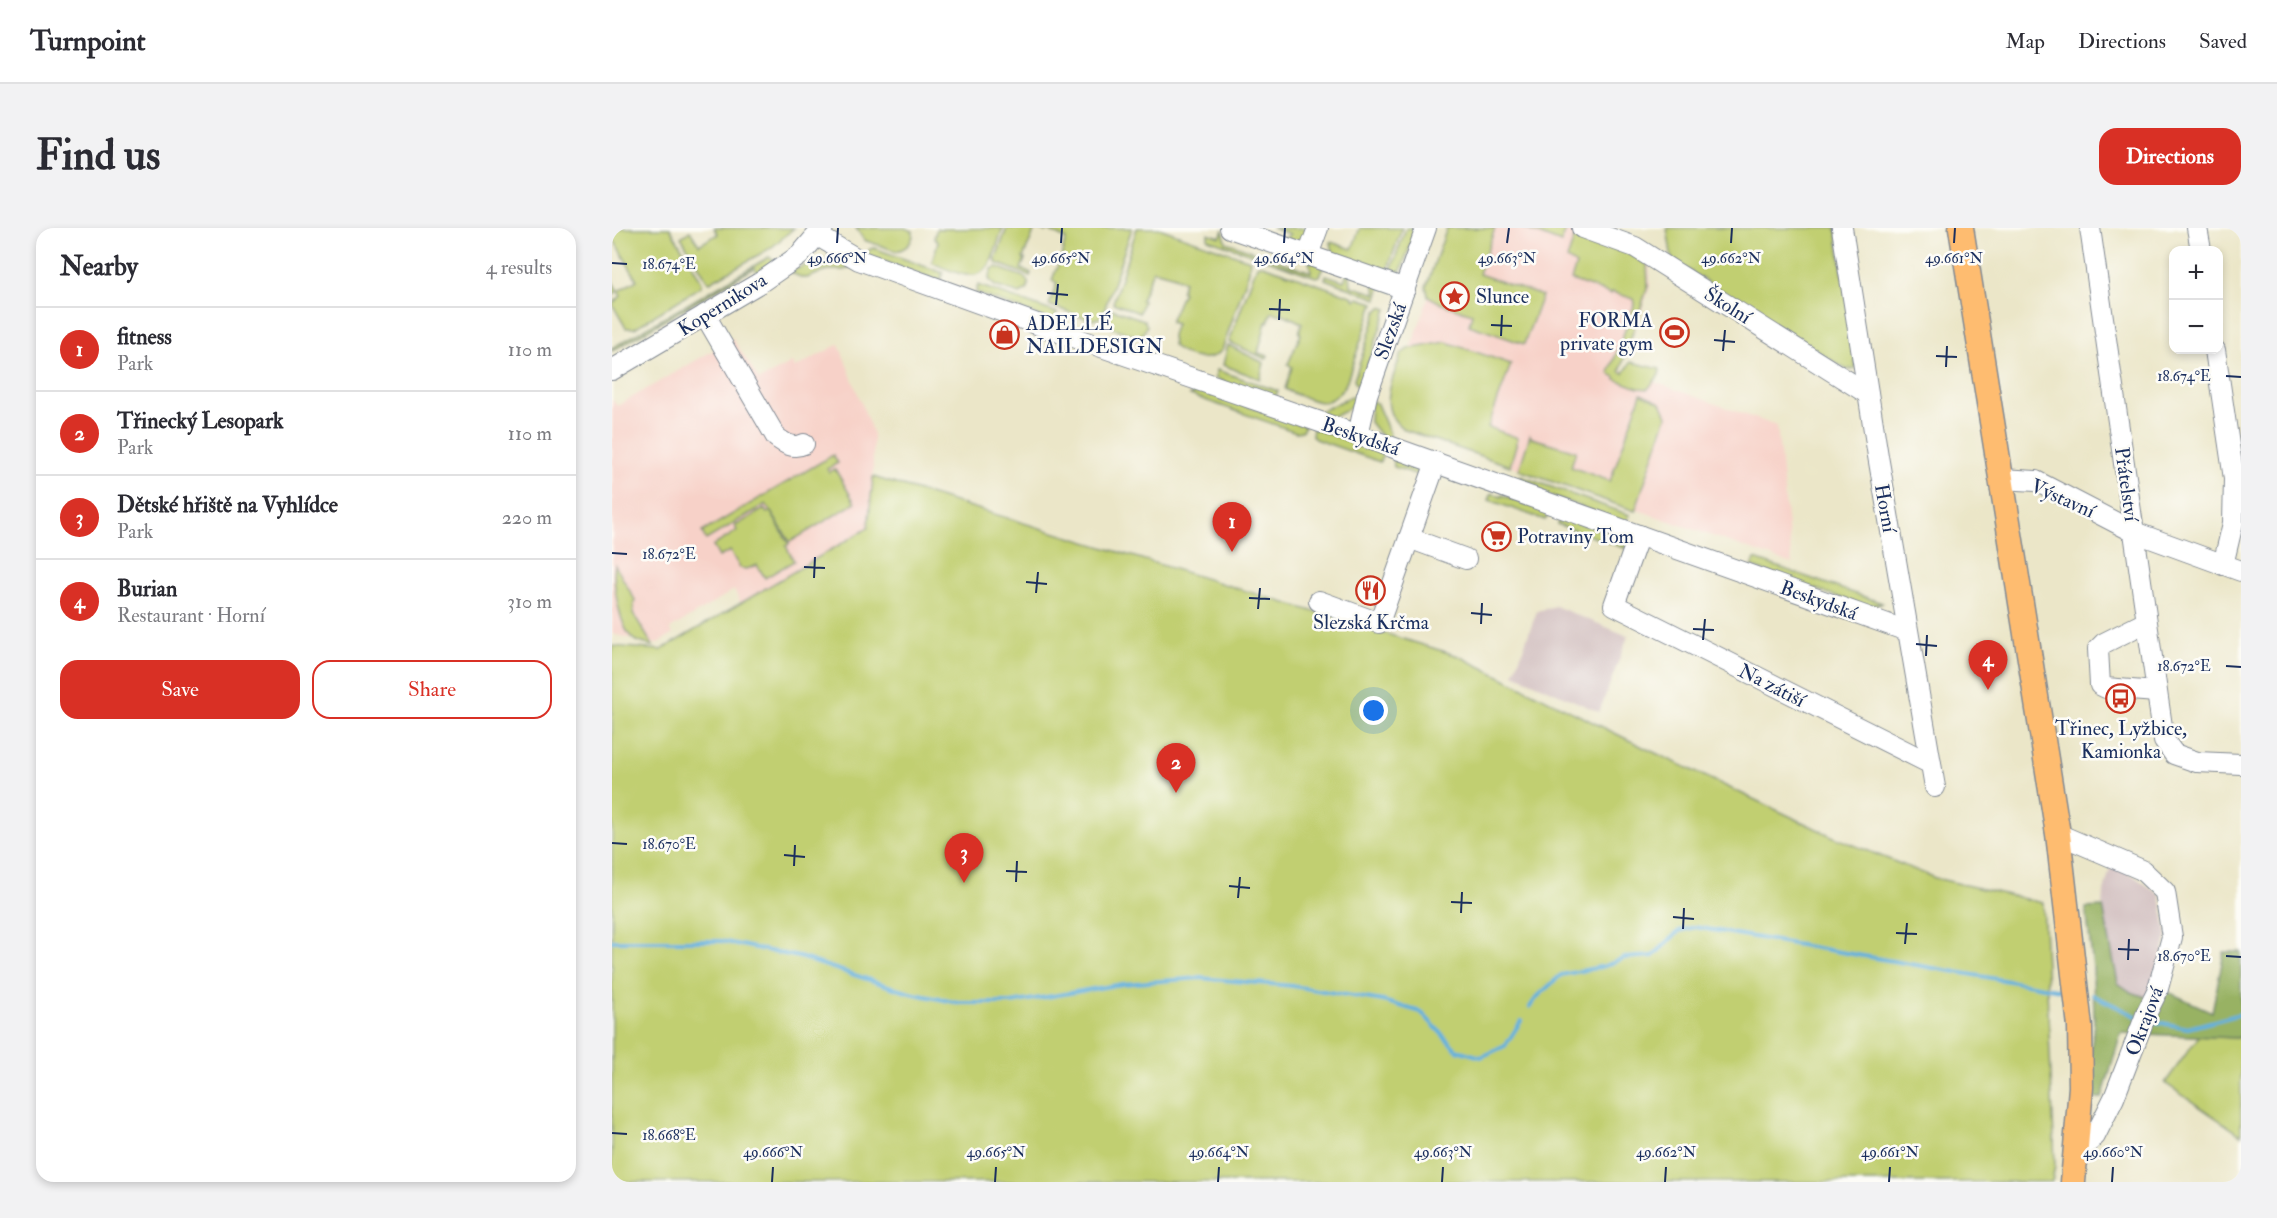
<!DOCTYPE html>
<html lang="en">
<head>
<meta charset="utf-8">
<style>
	:root { --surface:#fff; --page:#f2f2f3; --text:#2b2b33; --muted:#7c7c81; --line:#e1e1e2; --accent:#d93025 }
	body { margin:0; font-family:"IM FELL Double Pica",serif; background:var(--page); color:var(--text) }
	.controls { position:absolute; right:18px; top:18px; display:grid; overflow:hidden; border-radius:12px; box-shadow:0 3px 9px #0003 }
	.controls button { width:54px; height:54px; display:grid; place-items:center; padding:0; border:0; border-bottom:2px solid var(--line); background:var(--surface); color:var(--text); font:30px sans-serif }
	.you { position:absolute; left:762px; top:483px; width:21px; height:21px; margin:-15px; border:4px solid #fff; border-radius:50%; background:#1a73e8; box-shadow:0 0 0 9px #1a73e833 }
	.badge { display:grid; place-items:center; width:39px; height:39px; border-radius:50%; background:var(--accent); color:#fff; font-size:20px; font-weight:700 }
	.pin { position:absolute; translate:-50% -50px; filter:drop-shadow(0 2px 3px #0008) }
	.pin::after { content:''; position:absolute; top:32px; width:21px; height:18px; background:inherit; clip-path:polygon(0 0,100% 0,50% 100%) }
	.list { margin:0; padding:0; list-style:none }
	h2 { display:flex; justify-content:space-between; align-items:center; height:78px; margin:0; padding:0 24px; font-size:26px }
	h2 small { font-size:20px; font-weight:400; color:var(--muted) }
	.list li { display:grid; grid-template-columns:39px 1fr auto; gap:18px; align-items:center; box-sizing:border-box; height:84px; padding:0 24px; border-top:2px solid var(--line) }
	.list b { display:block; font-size:22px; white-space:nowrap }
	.list p { margin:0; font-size:20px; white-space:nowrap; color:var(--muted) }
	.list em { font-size:20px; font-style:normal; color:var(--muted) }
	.actions { display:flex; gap:12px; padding:18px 24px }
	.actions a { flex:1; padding:14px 0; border:2px solid var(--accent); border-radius:18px; text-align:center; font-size:21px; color:var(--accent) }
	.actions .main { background:var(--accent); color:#fff }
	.map { position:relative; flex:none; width:1629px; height:954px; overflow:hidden; border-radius:18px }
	header { display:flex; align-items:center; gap:36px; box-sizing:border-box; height:84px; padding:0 30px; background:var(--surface); border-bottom:2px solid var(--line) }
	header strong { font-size:28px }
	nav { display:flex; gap:33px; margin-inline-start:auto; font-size:21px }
	.intro { display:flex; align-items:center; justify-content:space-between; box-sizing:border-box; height:144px; padding:0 36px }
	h1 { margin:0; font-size:42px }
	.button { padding:15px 27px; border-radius:18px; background:var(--accent); color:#fff; font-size:21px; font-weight:700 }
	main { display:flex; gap:36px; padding:0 36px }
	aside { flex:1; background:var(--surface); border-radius:18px; box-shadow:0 3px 9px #0003 }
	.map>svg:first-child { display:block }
	.built { fill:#f7d1c8 }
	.industrial { fill:#d2bfc0 }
	.green { fill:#c1cf71; stroke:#6e7f68; stroke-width:1.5 }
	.forest { fill:#98b263; stroke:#5a7060; stroke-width:1.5 }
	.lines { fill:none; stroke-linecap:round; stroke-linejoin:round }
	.stream { stroke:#64b1de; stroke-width:4 }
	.minor-casing { stroke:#838a93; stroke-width:22 }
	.major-casing { stroke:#838a93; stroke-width:27 }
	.minor { stroke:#fff; stroke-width:20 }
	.major { stroke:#febc70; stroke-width:24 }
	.ticks { fill:none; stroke:#1b2f5e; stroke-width:2 }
	.labels { text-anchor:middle; stroke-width:5; stroke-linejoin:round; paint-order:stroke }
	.poi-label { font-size:20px; fill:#1b2f5e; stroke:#fdfcf7; text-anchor:start }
	.street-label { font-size:20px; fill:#1b2f5e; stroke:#fdfcf7 }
	.ticks-label { font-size:15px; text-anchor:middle; fill:#1b2f5e; stroke:#fdfcf7; stroke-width:5; stroke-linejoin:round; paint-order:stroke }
</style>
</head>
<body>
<header>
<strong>Turnpoint</strong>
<nav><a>Map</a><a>Directions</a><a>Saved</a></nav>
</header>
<div class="intro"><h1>Find us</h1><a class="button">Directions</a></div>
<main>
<aside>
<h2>Nearby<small>4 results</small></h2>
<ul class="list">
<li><span class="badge">1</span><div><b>fitness</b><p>Park</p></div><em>110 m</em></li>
<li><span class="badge">2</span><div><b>Třinecký Lesopark</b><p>Park</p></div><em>110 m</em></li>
<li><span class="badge">3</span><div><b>Dětské hřiště na Vyhlídce</b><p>Park</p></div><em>220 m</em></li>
<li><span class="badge">4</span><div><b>Burian</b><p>Restaurant · Horní</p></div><em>310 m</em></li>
</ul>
<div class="actions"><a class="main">Save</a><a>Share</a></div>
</aside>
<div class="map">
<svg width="1629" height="954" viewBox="0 0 1629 954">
	<rect width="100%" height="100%" fill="#fdfcf7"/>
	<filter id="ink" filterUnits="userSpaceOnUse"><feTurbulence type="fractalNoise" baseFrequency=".0167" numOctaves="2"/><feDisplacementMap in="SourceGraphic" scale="12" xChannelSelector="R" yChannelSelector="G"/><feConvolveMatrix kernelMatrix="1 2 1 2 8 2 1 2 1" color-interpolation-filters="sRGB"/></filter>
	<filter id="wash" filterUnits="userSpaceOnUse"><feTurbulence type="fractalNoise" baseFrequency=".008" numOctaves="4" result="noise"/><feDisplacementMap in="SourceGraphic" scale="24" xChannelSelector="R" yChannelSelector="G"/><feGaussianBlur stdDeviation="1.35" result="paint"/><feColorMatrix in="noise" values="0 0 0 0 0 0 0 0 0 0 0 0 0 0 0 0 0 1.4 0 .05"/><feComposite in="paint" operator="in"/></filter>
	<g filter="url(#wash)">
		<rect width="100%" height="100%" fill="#ebe6c8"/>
		<g class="built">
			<polygon points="839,0 956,0 1017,22 1037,33 1038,58 1009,142 1165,198 1180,336 792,200 784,167"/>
			<polygon points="121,111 147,152 180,135 183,140 227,116 261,206 261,249 256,300 129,375 122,362 58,401 61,406 44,416 0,406 0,171 5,178"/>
		</g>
		<g class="industrial">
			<polygon points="943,378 1016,408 987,484 902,446 925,383"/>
			<polygon points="1499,636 1512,641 1548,667 1555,708 1538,770 1519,764 1506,755 1491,679 1492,664"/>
		</g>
		<g class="green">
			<polygon points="0,0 58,0 89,52 90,58 23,100 14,100 0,76 9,68 6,63 0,67 0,53 6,63 25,52 0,9"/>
			<polygon points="102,0 182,0 159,20 98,54 95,52 69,9 78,3 87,17 106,6"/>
			<path d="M244,0H293L301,3C302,13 295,21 284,23L252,12Z"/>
			<path d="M325,0L327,1L391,0C381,26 380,56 346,45C337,42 327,39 320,34L326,14L322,10Z"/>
			<polygon points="395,0 520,0 493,80 488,90 479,92 437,77 445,55 440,52 452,22 451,21 454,11 435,2 434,4 423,1 411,30 413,31 409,41 419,45 418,48 384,35 384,30"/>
			<path d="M525,0H547L638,32L637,43L610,122C598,136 573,130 561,118L560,107L564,96L558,94L571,64L569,63L572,53L562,49L563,48L541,42L529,72L531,73L527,85L501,75Z"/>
			<polygon points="660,0 703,0 694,16 670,13 678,6"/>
			<polygon points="748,0 790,0 774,46 721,25 719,14 740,21"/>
			<polygon points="794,0 804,0 790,41 781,50 776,50"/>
			<polygon points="835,0 883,0 867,46 930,68 912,116 857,97 860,86 830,76 816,68 814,59"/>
			<polygon points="911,0 948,0 954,2 949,15"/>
			<polygon points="1055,0 1224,0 1244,140 1235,142 1060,32"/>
			<polygon points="611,2 614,14 699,44 697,32 712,37 708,48 704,49 596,11 596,5 608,9"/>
			<polygon points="964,5 1007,20 1035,35 1036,58 1008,143 1012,145 1019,134 1048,141 1047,147 1036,161 1026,160 1003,151 1003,149 997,145 1023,75 1022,71 1000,64 999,66 959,52 964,37 955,31"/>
			<polygon points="262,20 331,45 328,53 254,27 258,21"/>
			<polygon points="157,29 163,33 146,45 142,40 0,123 0,120"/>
			<polygon points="208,32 240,38 232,42 216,42 195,50 190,50 180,45 179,43"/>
			<path d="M645,37H651L742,69V71L745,72L746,70L762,75L733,158C730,164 717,175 710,174C701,173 681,166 673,161L680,139L676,136L689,106L687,105L690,95L671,86L670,87L660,84L656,94H654L646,125L656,128L654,131L617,114Z"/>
			<polygon points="384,39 412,49 416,54 416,61 408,66 383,58 377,51 380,41"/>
			<polygon points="735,45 738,46 739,58 764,66 762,55 769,58 765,71 713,51 714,47 732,53"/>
			<polygon points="366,57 445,85 441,93 364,65"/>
			<polygon points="769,79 775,81 748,159 744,157 742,152 765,83"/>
			<polygon points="500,81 532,92 535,98 531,106 524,108 498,99 496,91"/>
			<path d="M834,114L899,136L876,199L906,210L898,238L793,202C763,182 781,152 789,126L796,121Z"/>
			<polygon points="616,117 652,135 648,151 611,137"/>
			<polygon points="605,142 666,163 661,174 603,150"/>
			<polygon points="588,162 693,198 690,203 684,204 578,167"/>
			<polygon points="1029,166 1049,175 1055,188 1023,283 907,242 918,207 920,210 964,223 959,239 998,253"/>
			<path d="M740,168H745C740,180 730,187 716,189L707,184Z"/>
			<polygon points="759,172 765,176 778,206 776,211 768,207 758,194"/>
			<polygon points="701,200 771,225 768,234 703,211 700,208"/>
			<polygon points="221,227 226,235 215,241 217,244 223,241 243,275 178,314 154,276 94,312 90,304"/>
			<polygon points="781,228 806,237 812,249 782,239"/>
			<polygon points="908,248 1018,287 1014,295 914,259"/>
			<polygon points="261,249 847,428 1035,521 1222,609 1323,650 1431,675 1442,912 1443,938 1440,954 0,954 0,418 49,422 256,300"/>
			<polygon points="880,265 889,269 890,267 938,285 933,292 877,272"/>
			<polygon points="152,281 155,285 158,283 177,316 174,318 182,333 153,350 145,337 135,341 128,340 118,323 107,329 101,318 125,303 123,298"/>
			<polygon points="948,288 1010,310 1015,321 945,296"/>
			<polygon points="1143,331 1270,375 1255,379 1140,339"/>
			<path d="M3,337L23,372L21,385L41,418C34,416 23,414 19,409C7,395 0,353 3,337Z"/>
			<polygon points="1587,808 1625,810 1629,808 1629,907 1553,855"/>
		</g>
		<polygon class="forest" points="1491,679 1506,755 1519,764 1537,770 1541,757 1600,784 1612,724 1629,724 1629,808 1625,810 1509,805 1490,870 1475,870 1482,793 1481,740 1474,680"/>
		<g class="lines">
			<g class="stream">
				<polyline points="0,713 109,713 187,729 298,765 347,775 399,775 510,756 588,750 681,758 771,773 809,784 845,822 869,829 893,818 909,793"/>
				<polyline points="1481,767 1526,789"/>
				<polyline points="918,779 925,769 949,747 993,738 1012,730 1041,728 1067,703 1083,699 1449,762"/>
				<polyline points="1539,793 1576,800 1629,786"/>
			</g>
		</g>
	</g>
	<g filter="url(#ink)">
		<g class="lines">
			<defs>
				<g id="minor">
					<polyline points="618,0 793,61"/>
					<polyline points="970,0 1023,19 1256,166"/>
					<polyline points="1230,0 1266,228 1323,559"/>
					<polyline points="1478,0 1552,512 1562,526 1585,534 1629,536"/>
					<polyline points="1585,0 1589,22"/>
					<polyline points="206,8 247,32 472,113 746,207 1295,403"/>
					<polyline points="696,27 706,0"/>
					<path d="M93,87L164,209C173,216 181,221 192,216"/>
					<polyline points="1603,122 1622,251 1621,295 1611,337"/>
					<polyline points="0,142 149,54 188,27 211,0"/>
					<polyline points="746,207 755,167 814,0"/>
					<polyline points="1390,251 1424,253 1522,304 1629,343"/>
					<polyline points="1027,307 1002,377 1319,536"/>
					<polyline points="797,310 854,331"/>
					<polyline points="707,373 767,395 824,234"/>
					<polyline points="1534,394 1492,415 1486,421 1488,457 1494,460 1544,464"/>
					<polyline points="1446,606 1530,642 1553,664 1560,709 1545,764 1535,784 1502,870 1483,908 1465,926"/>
				</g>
				<polyline id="major" points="1349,0 1446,606 1468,799 1469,859 1461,954"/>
			</defs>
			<use href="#minor" class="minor-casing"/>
			<use href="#major" class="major-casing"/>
			<use href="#minor" class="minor"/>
			<use href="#major" class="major"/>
		</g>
	</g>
	<path class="ticks" d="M225,15L226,0M449,15L450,0M672,15L673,0M895,15L897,0M1119,15L1120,0M1342,15L1343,0M0,35L15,36M435,65L456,67M444,77L446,56M657,81L678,82M667,92L668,71M879,97L900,98M889,108L890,87M1102,112L1123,114M1111,123L1113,102M1324,128L1345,129M1334,139L1335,118M1614,148L1629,149M0,325L15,326M192,339L213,340M202,350L203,329M414,354L435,356M424,365L426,344M637,370L658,371M646,381L648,360M859,385L880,387M869,396L870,375M1081,401L1102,402M1091,412L1093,391M1304,416L1325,418M1314,428L1315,407M1614,438L1629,439M0,615L15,616M172,627L193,629M182,638L183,617M394,643L415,644M404,654L405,633M617,658L638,660M626,670L628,649M839,674L860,675M849,685L850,664M1061,689L1082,691M1071,701L1072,680M1284,705L1305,706M1293,716L1295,695M1506,721L1527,722M1614,728L1629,729M1516,732L1517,711M0,905L15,906M160,954L161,939M383,954L384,939M606,954L607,939M830,954L831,939M1053,954L1054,939M1277,954L1278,939M1500,954L1501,939"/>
	<defs>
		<symbol id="sight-ring" viewBox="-11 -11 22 22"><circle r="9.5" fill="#fdfcf7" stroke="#c8321e" stroke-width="1.5"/><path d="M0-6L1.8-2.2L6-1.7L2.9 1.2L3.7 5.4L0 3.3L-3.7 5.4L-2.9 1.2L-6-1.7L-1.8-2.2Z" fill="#c8321e"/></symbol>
		<symbol id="stadium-ring" viewBox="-11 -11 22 22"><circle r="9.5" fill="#fdfcf7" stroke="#c8321e" stroke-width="1.5"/><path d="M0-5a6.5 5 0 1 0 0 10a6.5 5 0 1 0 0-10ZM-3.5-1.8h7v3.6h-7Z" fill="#c8321e"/></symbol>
		<symbol id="shop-ring" viewBox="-11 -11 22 22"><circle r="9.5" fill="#fdfcf7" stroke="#c8321e" stroke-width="1.5"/><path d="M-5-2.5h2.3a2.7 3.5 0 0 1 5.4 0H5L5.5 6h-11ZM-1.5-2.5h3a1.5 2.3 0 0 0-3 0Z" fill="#c8321e"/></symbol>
		<symbol id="supermarket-ring" viewBox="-11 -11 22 22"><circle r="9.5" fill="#fdfcf7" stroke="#c8321e" stroke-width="1.5"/><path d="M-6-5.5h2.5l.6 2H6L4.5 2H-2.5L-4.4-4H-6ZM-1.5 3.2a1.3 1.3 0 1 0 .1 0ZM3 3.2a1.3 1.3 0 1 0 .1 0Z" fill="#c8321e"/></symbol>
		<symbol id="restaurant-ring" viewBox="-11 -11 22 22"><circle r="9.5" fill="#fdfcf7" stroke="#c8321e" stroke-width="1.5"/><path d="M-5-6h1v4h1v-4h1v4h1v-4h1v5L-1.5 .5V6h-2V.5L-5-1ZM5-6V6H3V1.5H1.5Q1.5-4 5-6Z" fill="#c8321e"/></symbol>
		<symbol id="bus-ring" viewBox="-11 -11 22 22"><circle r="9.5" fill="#fdfcf7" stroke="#c8321e" stroke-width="1.5"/><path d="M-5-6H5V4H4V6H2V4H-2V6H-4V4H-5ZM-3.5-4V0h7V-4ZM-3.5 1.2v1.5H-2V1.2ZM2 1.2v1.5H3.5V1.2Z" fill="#c8321e"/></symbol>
	</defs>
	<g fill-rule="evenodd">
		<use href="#sight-ring" x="826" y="52" width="33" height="33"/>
		<use href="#stadium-ring" x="1046" y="88" width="33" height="33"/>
		<use href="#shop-ring" x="376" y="90" width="33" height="33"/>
		<use href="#supermarket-ring" x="868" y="292" width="33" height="33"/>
		<use href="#restaurant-ring" x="742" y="346" width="33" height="33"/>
		<use href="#bus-ring" x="1492" y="454" width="33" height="33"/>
	</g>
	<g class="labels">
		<g class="poi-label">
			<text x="864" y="75">Slunce</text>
			<text x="1041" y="99" text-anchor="end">FORMA<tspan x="1041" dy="23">private gym</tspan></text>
			<text x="414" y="102">ADELLÉ<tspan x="414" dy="23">NAILDESIGN</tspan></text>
			<text x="905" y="315">Potraviny Tom</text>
			<text x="759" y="401" text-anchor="middle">Slezská Krčma</text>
			<text x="1509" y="507" text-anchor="middle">Třinec, Lyžbice,<tspan x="1509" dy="23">Kamionka</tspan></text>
		</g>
		<g class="street-label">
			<text transform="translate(110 76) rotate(-32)" y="7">Kopernikova</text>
			<text transform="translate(1116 77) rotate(32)" y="7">Školní</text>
			<text transform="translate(778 103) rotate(-70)" y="7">Slezská</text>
			<text transform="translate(749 208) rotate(19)" y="7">Beskydská</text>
			<text transform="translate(1515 256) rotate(82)" y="7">Přátelství</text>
			<text transform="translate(1451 270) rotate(24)" y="7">Výstavní</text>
			<text transform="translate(1274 280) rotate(80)" y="7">Horní</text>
			<text transform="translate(1207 372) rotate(20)" y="7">Beskydská</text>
			<text transform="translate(1160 457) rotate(27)" y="7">Na zátiší</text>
			<text transform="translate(1532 793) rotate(-69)" y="7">Okrajová</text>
		</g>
	</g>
	<g class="ticks-label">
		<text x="225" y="35">49.666°N</text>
		<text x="449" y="35">49.665°N</text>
		<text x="672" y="35">49.664°N</text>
		<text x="895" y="35">49.663°N</text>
		<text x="1119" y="35">49.662°N</text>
		<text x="1342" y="35">49.661°N</text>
		<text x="57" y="41">18.674°E</text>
		<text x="1572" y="153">18.674°E</text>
		<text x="57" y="331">18.672°E</text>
		<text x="1572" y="443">18.672°E</text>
		<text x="57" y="621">18.670°E</text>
		<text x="1572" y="733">18.670°E</text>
		<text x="57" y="912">18.668°E</text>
		<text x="161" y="929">49.666°N</text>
		<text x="384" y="929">49.665°N</text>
		<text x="607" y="929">49.664°N</text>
		<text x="831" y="929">49.663°N</text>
		<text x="1054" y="929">49.662°N</text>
		<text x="1278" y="929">49.661°N</text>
		<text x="1501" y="929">49.660°N</text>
	</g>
</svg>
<div class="controls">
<button>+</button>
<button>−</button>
</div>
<div class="you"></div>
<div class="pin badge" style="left:620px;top:324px">1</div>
<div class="pin badge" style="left:564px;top:565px">2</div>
<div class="pin badge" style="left:352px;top:655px">3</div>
<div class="pin badge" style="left:1376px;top:462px">4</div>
</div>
</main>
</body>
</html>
